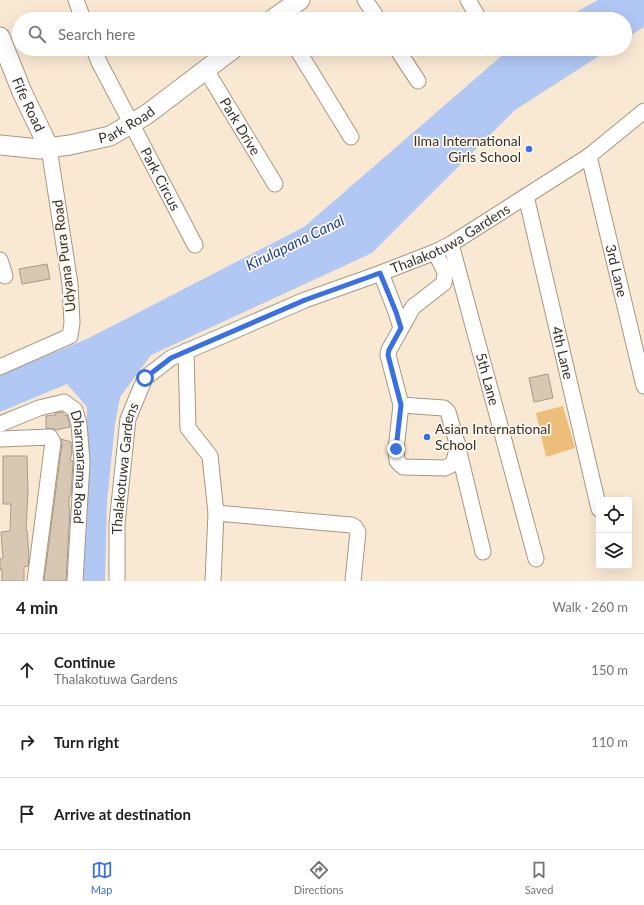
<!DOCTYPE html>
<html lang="en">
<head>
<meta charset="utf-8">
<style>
	:root { --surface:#fff; --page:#f6f6f6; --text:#202124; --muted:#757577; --line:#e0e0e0; --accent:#3a70e0 }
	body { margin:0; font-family:Lato,sans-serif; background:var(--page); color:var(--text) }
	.controls { position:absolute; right:12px; bottom:12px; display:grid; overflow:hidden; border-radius:4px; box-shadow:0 4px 16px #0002 }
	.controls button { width:36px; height:36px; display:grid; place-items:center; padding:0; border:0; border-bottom:1px solid var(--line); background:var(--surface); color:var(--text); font:20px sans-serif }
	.stop { position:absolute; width:12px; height:12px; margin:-9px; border:3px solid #3a70e0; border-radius:50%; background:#fff }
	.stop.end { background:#3a70e0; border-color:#fff; box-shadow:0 1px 4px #0008 }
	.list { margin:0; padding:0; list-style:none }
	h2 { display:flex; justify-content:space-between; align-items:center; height:52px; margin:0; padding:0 16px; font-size:17px }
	h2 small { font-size:13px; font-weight:400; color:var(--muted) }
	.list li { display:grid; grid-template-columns:26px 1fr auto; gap:12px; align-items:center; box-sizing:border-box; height:72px; padding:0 16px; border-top:1px solid var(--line) }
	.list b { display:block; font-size:15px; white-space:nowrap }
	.list p { margin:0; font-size:13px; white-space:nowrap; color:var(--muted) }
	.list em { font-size:13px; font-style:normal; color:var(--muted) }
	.icon { flex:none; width:22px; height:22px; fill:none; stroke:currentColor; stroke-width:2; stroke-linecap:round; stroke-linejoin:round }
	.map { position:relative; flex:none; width:644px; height:581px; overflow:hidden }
	.search { position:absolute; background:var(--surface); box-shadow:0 4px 16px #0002; left:12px; right:12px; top:12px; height:44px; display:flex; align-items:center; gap:10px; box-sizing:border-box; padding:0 14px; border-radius:22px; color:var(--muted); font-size:15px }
	.sheet { height:268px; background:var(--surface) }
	nav { display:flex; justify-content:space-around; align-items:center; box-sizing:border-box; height:56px; border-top:1px solid var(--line); background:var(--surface); font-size:11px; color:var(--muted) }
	nav a { display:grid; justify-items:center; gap:2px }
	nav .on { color:var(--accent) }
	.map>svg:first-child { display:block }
	.green { fill:#ecbe7a }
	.water { fill:#b0c8f3 }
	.building { fill:#d8c8b3; stroke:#a99a85 }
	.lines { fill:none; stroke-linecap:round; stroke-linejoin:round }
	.minor-casing { stroke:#a69782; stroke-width:17 }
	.major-casing { stroke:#a69782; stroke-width:21 }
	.minor { stroke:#fff; stroke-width:15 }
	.major { stroke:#fff; stroke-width:19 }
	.route { stroke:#3a70e0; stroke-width:5 }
	.poi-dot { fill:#3a70e0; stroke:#fef8ef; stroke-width:1.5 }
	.labels { text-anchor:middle; stroke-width:3.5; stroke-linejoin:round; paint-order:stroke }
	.street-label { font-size:14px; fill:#383229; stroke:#fef8ef }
	.poi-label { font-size:14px; fill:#383229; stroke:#fef8ef; text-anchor:end }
	.water-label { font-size:15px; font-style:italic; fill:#1f4798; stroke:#fef8ef }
</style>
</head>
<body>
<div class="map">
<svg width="644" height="581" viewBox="0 0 644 581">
	<rect width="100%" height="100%" fill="#f9e9d3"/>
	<polygon class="green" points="563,406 575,448 546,457 536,413"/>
	<g class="water">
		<polygon points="598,0 644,0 644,27 625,39 625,19 564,19"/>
		<polygon points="512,49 610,49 515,110 372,253 151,355 120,397 115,424 107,501 105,581 83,581 87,407 67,384 0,412 0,375 87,339 304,227 506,52"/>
	</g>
	<g class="building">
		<polygon points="47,264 50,279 22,284 19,269"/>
		<polygon points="548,374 553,398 534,402 529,378"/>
		<polygon points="62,412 66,416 67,415 70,427 56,430 54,429 46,428 46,416 56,415 55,413"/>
		<polygon points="61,439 71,442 72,453 70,460 73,461 73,462 71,496 69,496 69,508 70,509 66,581 44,581 62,443"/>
		<polygon points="3,456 27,456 28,491 26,530 27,530 29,557 28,566 24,567 24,581 2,581 2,569 0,570 0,559 3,558 1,532 10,531 11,504 3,504"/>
	</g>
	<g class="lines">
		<defs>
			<g id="minor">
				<polyline points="76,0 83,19"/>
				<polyline points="365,0 378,19"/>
				<polyline points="468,0 478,17"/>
				<path id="s1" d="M94,49L99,62L195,245"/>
				<polyline points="297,49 351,137"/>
				<polyline points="397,49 418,81"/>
				<path id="s2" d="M206,70L275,184"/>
				<path id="s3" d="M589,156L644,386"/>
				<path id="s4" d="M526,196L599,509"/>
				<path id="s5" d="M451,244L536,559"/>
				<polyline points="0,260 5,276"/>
				<polyline points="381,273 396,312 401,328"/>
				<polyline points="186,351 188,428 210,456 216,513"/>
				<polyline points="0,367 70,336 72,323 70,284 49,148"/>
				<polyline points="401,405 444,408 448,412 458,446 453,464 445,468 403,467 397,461 396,449 401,405 388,355 389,350 413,307 444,283 445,272 435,252"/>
				<path id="s6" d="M0,424L39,408L64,402L75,410L79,424L82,462L75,581"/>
				<polyline points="0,439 50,437 53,442 35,581"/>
				<polyline points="458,448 483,552"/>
				<path id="s7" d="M117,581V524L128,419L145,378L171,358L305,300L381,273L435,252L451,244L589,156L644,111"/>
				<polyline points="213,581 216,513 351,525 355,527 358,532 353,581"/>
			</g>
			<g id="major">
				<polyline points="273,19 300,0"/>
				<path id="s8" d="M0,37L22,92L49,148"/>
				<path id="s9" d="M0,145L39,149L70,145L110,136L146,115L233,49"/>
			</g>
		</defs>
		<use href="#minor" class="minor-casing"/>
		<use href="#major" class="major-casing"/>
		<use href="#minor" class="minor"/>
		<use href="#major" class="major"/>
	</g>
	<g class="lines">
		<polyline class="route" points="145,378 171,358 305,300 380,273 396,312 401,328 389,350 388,355 401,405 396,449"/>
	</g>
	<g class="poi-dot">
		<circle cx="529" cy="149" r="4"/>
		<circle cx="427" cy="437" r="4"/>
	</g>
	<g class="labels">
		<g class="street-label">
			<text dy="5" stroke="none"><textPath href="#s8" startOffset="73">Fife Road</textPath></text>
			<text dy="5" stroke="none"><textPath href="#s9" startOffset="131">Park Road</textPath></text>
			<text dy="5" stroke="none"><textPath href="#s2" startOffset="66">Park Drive</textPath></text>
			<text dy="5" stroke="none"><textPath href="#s1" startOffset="146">Park Circus</textPath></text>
			<text dy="5" stroke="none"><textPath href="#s7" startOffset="544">Thalakotuwa Gardens</textPath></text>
			<text transform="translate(64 256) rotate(-97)" y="5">Udyana Pura Road</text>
			<text dy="5" stroke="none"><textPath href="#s3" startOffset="118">3rd Lane</textPath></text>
			<text dy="5" stroke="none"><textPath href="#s4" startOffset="161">4th Lane</textPath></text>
			<text dy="5" stroke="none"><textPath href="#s5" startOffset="140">5th Lane</textPath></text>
			<text dy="5" stroke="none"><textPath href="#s6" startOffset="139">Dharmarama Road</textPath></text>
			<text dy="5" stroke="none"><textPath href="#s7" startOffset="113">Thalakotuwa Gardens</textPath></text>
		</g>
		<g class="poi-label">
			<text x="521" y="146">Ilma International<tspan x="521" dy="16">Girls School</tspan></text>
			<text x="435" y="434" text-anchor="start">Asian International<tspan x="435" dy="16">School</tspan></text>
		</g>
		<g class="water-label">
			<text transform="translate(295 243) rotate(-26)" y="5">Kirulapana Canal</text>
		</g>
	</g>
</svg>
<div class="controls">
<button><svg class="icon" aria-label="locate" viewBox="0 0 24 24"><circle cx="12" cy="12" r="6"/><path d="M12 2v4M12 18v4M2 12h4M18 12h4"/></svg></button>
<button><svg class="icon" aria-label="layers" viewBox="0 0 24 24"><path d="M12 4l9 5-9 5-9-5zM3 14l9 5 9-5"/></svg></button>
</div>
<div class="stop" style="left:145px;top:378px"></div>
<div class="stop end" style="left:396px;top:449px"></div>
<div class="search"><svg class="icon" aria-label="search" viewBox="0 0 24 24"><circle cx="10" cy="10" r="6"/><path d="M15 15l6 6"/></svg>Search here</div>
</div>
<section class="sheet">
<h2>4 min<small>Walk · 260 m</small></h2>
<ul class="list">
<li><svg class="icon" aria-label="ahead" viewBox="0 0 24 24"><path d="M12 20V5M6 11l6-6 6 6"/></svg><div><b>Continue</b><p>Thalakotuwa Gardens</p></div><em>150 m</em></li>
<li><svg class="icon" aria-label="right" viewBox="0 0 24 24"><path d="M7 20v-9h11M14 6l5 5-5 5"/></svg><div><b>Turn right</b></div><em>110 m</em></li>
<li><svg class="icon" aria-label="arrive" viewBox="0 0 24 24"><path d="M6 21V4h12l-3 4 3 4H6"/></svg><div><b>Arrive at destination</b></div></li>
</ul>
</section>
<nav>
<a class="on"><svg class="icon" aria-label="map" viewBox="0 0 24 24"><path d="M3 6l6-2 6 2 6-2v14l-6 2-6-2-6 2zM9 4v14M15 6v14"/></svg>Map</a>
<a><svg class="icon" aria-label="directions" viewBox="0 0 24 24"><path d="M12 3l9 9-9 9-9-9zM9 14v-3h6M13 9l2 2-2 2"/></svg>Directions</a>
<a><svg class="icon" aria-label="saved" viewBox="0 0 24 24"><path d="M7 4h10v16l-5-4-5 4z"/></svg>Saved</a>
</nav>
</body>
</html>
